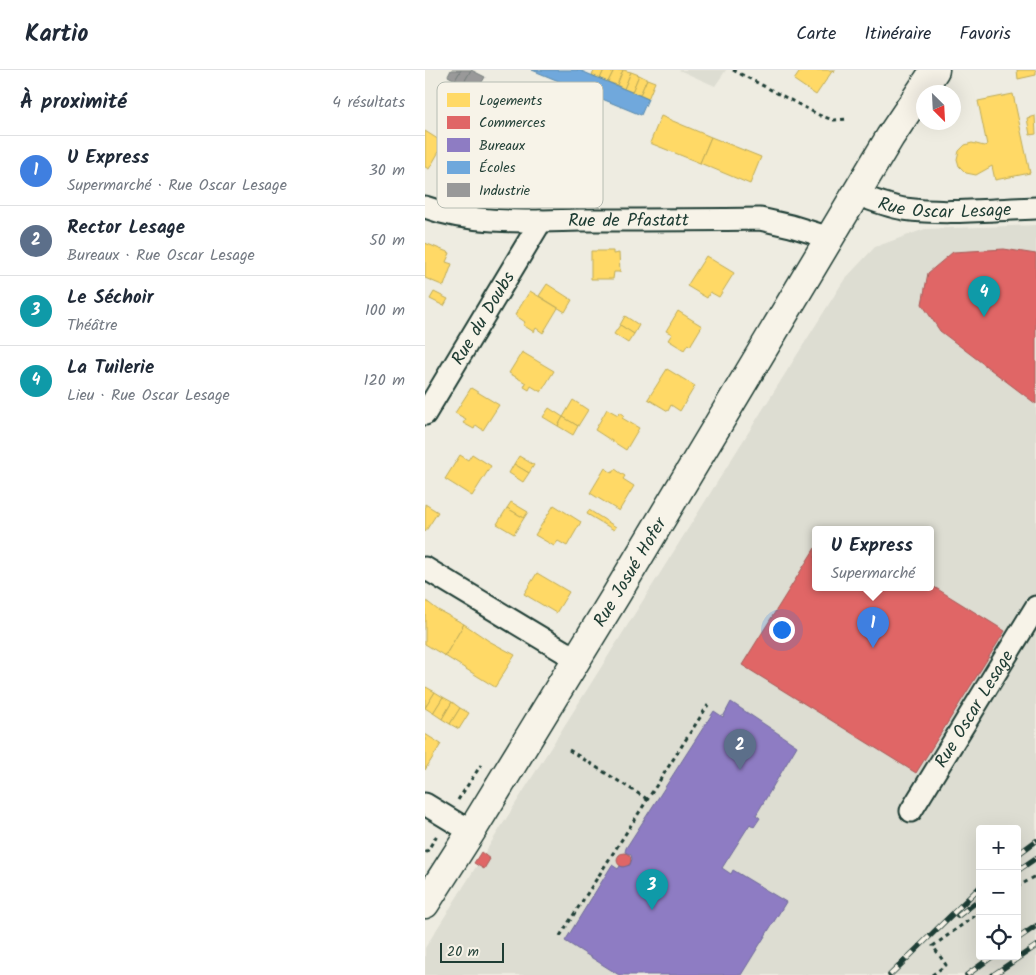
<!DOCTYPE html>
<html lang="fr">
<head>
<meta charset="utf-8">
<style>
	:root { --surface:#fff; --page:#f2f2f3; --text:#1f2937; --muted:#747a83; --line:#e0e1e3; --accent:#0b8043 }
	body { margin:0; font-family:Kalam,sans-serif; background:var(--page); color:var(--text) }
	.controls { position:absolute; right:15px; bottom:15px; display:grid; overflow:hidden; border-radius:5px; box-shadow:0 5px 20px #0002 }
	.controls button { width:45px; height:45px; display:grid; place-items:center; padding:0; border:0; border-bottom:1px solid var(--line); background:var(--surface); color:var(--text); font:25px sans-serif }
	.compass { position:absolute; left:491px; top:15px; width:45px; height:45px; border-radius:50%; background:var(--surface); box-shadow:0 5px 20px #0002; rotate:156deg }
	.scale { position:absolute; left:15px; bottom:12px; width:64px; box-sizing:border-box; padding-left:5px; border:2px solid #1f3d34; border-top:0; font-size:14px; line-height:18px; white-space:nowrap; color:#1f3d34; -webkit-text-stroke:4px #f7f3e8; paint-order:stroke }
	.you { position:absolute; left:356px; top:559px; width:18px; height:18px; margin:-12px; border:4px solid #fff; border-radius:50%; background:#1a73e8; box-shadow:0 0 0 8px #1a73e833 }
	.badge { display:grid; place-items:center; width:32px; height:32px; border-radius:50%; background:var(--accent); color:#fff; font-size:16px; font-weight:700 }
	.pin { position:absolute; translate:-50% -41px; filter:drop-shadow(0 1px 2px #0008) }
	.pin::after { content:''; position:absolute; top:26px; width:18px; height:15px; background:inherit; clip-path:polygon(0 0,100% 0,50% 100%) }
	.popup { position:absolute; left:387px; top:456px; width:122px; height:65px; box-sizing:border-box; display:grid; place-content:center; border-radius:5px; background:var(--surface); filter:drop-shadow(0 1px 4px #0005); font-size:16px; white-space:nowrap; color:var(--muted) }
	.popup b { font-size:19px; color:var(--text) }
	.popup::after { content:''; position:absolute; left:50%; top:100%; margin-left:-10px; border:10px solid transparent; border-top-color:var(--surface) }
	.list { margin:0; padding:0; list-style:none }
	h2 { display:flex; justify-content:space-between; align-items:center; height:65px; margin:0; padding:0 20px; font-size:21px }
	h2 small { font-size:16px; font-weight:400; color:var(--muted) }
	.list li { display:grid; grid-template-columns:32px 1fr auto; gap:15px; align-items:center; box-sizing:border-box; height:70px; padding:0 20px; border-top:1px solid var(--line) }
	.list b { display:block; font-size:19px; white-space:nowrap }
	.list p { margin:0; font-size:16px; white-space:nowrap; color:var(--muted) }
	.list em { font-size:16px; font-style:normal; color:var(--muted) }
	.icon { flex:none; width:28px; height:28px; fill:none; stroke:currentColor; stroke-width:2; stroke-linecap:round; stroke-linejoin:round }
	.map { position:relative; flex:none; width:611px; height:905px; overflow:hidden }
	header { display:flex; align-items:center; gap:30px; box-sizing:border-box; height:70px; padding:0 25px; background:var(--surface); border-bottom:1px solid var(--line) }
	header strong { font-size:24px }
	nav { display:flex; gap:28px; margin-inline-start:auto; font-size:18px }
	main { display:flex }
	aside { flex:1; background:var(--surface) }
	.map>svg:first-child { display:block }
	.built { fill:#ddddd2; fill-rule:evenodd }
	.homes { fill:#ffd966; stroke:#bcaa57 }
	.shops { fill:#e06666; stroke:#a65a57 }
	.offices { fill:#8e7cc3; stroke:#6d6998 }
	.schools { fill:#6fa8dc; stroke:#5788aa }
	.industry { fill:#999; stroke:#747d7b }
	.lines { fill:none; stroke-linecap:round; stroke-linejoin:round }
	.minor-casing { stroke:#1f3d34; stroke-width:25 }
	.major-casing { stroke:#1f3d34; stroke-width:31 }
	.path { stroke:#1f3d34; stroke-width:3; stroke-dasharray:4 4; stroke-linecap:butt }
	.minor { stroke:#f7f3e8; stroke-width:21 }
	.major { stroke:#f7f3e8; stroke-width:28 }
	.rail-casing { stroke:#1f3d34; stroke-width:5.5 }
	.rail { stroke:#f7f3e8; stroke-width:4; stroke-dasharray:11; stroke-linecap:butt }
	.labels { text-anchor:middle; stroke-width:5; stroke-linejoin:round; paint-order:stroke }
	.street-label { font-size:18px; fill:#1f3d34; stroke:#f7f3e8 }
	.key { fill:#f7f3e8; stroke:#b6bcb2; stroke-width:1 }
	.key-label { font-size:14px; fill:#1f3d34 }
</style>
</head>
<body>
<header>
<strong>Kartio</strong>
<nav><a>Carte</a><a>Itinéraire</a><a>Favoris</a></nav>
</header>
<main>
<aside>
<h2>À proximité<small>4 résultats</small></h2>
<ul class="list">
<li><span class="badge" style="background:#3f7fe0">1</span><div><b>U Express</b><p>Supermarché · Rue Oscar Lesage</p></div><em>30 m</em></li>
<li><span class="badge" style="background:#5c6f8a">2</span><div><b>Rector Lesage</b><p>Bureaux · Rue Oscar Lesage</p></div><em>50 m</em></li>
<li><span class="badge" style="background:#0f9aa8">3</span><div><b>Le Séchoir</b><p>Théâtre</p></div><em>100 m</em></li>
<li><span class="badge" style="background:#0f9aa8">4</span><div><b>La Tuilerie</b><p>Lieu · Rue Oscar Lesage</p></div><em>120 m</em></li>
</ul>
</aside>
<div class="map">
<svg width="611" height="905" viewBox="0 0 611 905">
	<rect width="100%" height="100%" fill="#eeece1"/>
	<filter id="ink" filterUnits="userSpaceOnUse"><feTurbulence type="fractalNoise" baseFrequency=".02" numOctaves="2"/><feDisplacementMap in="SourceGraphic" scale="10" xChannelSelector="R" yChannelSelector="G"/><feConvolveMatrix kernelMatrix="1 2 1 2 8 2 1 2 1" color-interpolation-filters="sRGB"/></filter>
	<g filter="url(#ink)">
		<g class="built">
			<polygon points="254,0 301,0 290,16"/>
			<path d="M611,155V905H0V878L419,210L450,177L500,159ZM390,459H506V517H390ZM555,759H592V886H555Z"/>
		</g>
		<g class="homes">
			<polygon points="170,0 179,0 175,9 167,5"/>
			<polygon points="179,0 189,0 183,12 175,9"/>
			<polygon points="189,0 198,0 192,15 183,12"/>
			<polygon points="198,0 206,2 199,19 192,15"/>
			<polygon points="376,0 410,0 409,2 408,0 391,25 369,10"/>
			<polygon points="592,0 611,0 611,5 593,9"/>
			<polygon points="206,2 214,5 207,22 199,19"/>
			<polygon points="214,5 222,9 215,25 207,22"/>
			<polygon points="222,9 230,12 223,29 215,25"/>
			<polygon points="588,24 605,103 570,110 567,96 551,105 541,103 534,96 532,89 534,81 540,75 547,73 559,76 562,75 553,31"/>
			<polygon points="77,39 127,59 116,86 66,65"/>
			<polygon points="236,46 286,67 275,93 225,73"/>
			<polygon points="610,46 611,64 605,65 602,48"/>
			<polygon points="127,59 177,80 166,106 116,86"/>
			<polygon points="0,61 19,73 4,99 0,97"/>
			<polygon points="286,67 336,87 325,114 275,93"/>
			<polygon points="0,173 25,183 21,192 27,194 19,216 0,208"/>
			<polygon points="166,181 188,181 188,184 194,183 195,202 189,202 188,209 166,209"/>
			<polygon points="281,186 309,203 294,227 285,222 282,228 262,216"/>
			<polygon points="122,214 147,230 140,242 114,226"/>
			<polygon points="105,221 133,238 118,263 111,258 109,262 98,255 100,252 90,245"/>
			<polygon points="9,222 23,229 19,236 5,229"/>
			<polygon points="253,241 277,256 265,276 263,274 259,280 243,270 247,264 241,261"/>
			<polygon points="200,246 214,255 209,264 195,255"/>
			<polygon points="195,255 209,264 203,273 189,264"/>
			<polygon points="97,282 129,301 116,322 106,316 104,320 99,317 101,313 84,303"/>
			<polygon points="242,299 270,316 255,341 246,335 243,341 223,329"/>
			<polygon points="46,318 74,335 58,360 51,355 49,359 38,353 41,349 30,343"/>
			<polygon points="148,330 163,340 153,356 138,347"/>
			<polygon points="124,338 138,347 133,356 118,347"/>
			<polygon points="182,339 193,345 195,342 199,345 197,348 214,358 201,380 170,360"/>
			<polygon points="138,347 153,356 148,365 133,356"/>
			<polygon points="47,384 66,396 47,426 20,409 35,385 43,390"/>
			<polygon points="94,386 109,395 104,403 89,394"/>
			<polygon points="89,394 104,403 98,412 84,403"/>
			<polygon points="180,398 187,403 190,399 200,406 198,409 209,416 194,441 165,423"/>
			<polygon points="86,432 103,442 99,448 82,438"/>
			<polygon points="0,434 13,442 0,462"/>
			<polygon points="129,435 156,452 142,476 133,471 129,476 110,465"/>
			<polygon points="82,438 99,448 89,464 72,454"/>
			<polygon points="164,440 191,457 189,460 162,444"/>
			<polygon points="112,503 144,522 131,543 99,524"/>
			<polygon points="0,530 13,540 39,554 20,586 0,574"/>
			<polygon points="39,554 64,571 90,585 70,617 20,586"/>
			<polygon points="1,617 10,622 0,638 0,619"/>
			<polygon points="10,622 18,627 8,643 0,638"/>
			<polygon points="18,627 27,632 17,649 8,643"/>
			<polygon points="27,632 35,638 25,654 17,649"/>
			<polygon points="35,638 44,643 34,659 25,654"/>
			<polygon points="0,664 16,674 0,700"/>
		</g>
		<g class="shops">
			<polygon points="579,179 611,184 611,334 515,261 497,234 503,203 528,182"/>
			<polygon points="390,478 390,517 506,517 506,515 580,561 491,703 317,595"/>
			<polygon points="56,782 65,789 59,799 49,793"/>
			<circle cx="199" cy="790" r="7"/>
		</g>
		<polygon class="offices" points="306,632 372,676 331,745 335,748 329,757 325,754 297,798 306,804 308,800 361,832 316,905 194,905 140,871 187,795 193,799 195,796 198,797 205,795 207,789 206,785 200,782 201,778 289,641 298,647"/>
		<polygon class="schools" points="107,0 154,0 223,29 216,45"/>
		<g class="industry">
			<polygon points="26,0 36,0 30,10 23,6"/>
			<polygon points="36,0 46,0 38,14 30,10"/>
			<polygon points="46,0 60,7 51,22 38,14"/>
		</g>
		<g class="lines">
			<defs>
				<g id="minor">
					<path id="s1" d="M431,124C447,130 462,136 479,139C522,145 568,139 611,138"/>
					<path id="s2" d="M0,137C49,155 104,151 155,150C215,150 275,150 335,149L366,156L405,168"/>
					<path id="s3" d="M0,344L116,151"/>
					<polyline points="0,498 151,589"/>
					<polyline points="0,734 46,762"/>
					<path id="s4" d="M486,741L611,537"/>
				</g>
				<g id="major">
					<path id="s5" d="M0,834L46,762L191,525L465,67L510,0"/>
				</g>
			</defs>
			<use href="#minor" class="minor-casing"/>
			<use href="#major" class="major-casing"/>
			<g class="path">
				<polyline points="308,0 396,46 409,50 424,49"/>
				<polyline points="144,680 222,729"/>
				<polyline points="33,730 56,695"/>
				<polyline points="1,783 12,765"/>
				<polyline points="592,817 611,806"/>
				<polyline points="135,866 283,635"/>
				<polyline points="507,905 521,895 508,876 555,842"/>
			</g>
			<use href="#minor" class="minor"/>
			<use href="#major" class="major"/>
			<defs>
				<g id="rail">
					<polyline points="592,785 611,771"/>
					<polyline points="592,801 611,788"/>
					<polyline points="533,846 555,829"/>
					<polyline points="592,869 611,856"/>
					<polyline points="465,905 555,817"/>
					<polyline points="542,905 568,886"/>
					<polyline points="568,905 611,876"/>
				</g>
			</defs>
			<use href="#rail" class="rail-casing"/>
			<use href="#rail" class="rail"/>
		</g>
	</g>
	<g class="labels">
		<g class="street-label">
			<text dy="6" stroke="none"><textPath href="#s1" startOffset="91">Rue Oscar Lesage</textPath></text>
			<text dy="6" stroke="none"><textPath href="#s2" startOffset="205">Rue de Pfastatt</textPath></text>
			<text dy="6" stroke="none"><textPath href="#s3" startOffset="112">Rue du Doubs</textPath></text>
			<text dy="6" stroke="none"><textPath href="#s5" startOffset="390">Rue Josué Hofer</textPath></text>
			<text dy="6" stroke="none"><textPath href="#s4" startOffset="120">Rue Oscar Lesage</textPath></text>
		</g>
	</g>
	<rect x="12" y="12" width="166" height="126" rx="8" class="key"/>
	<rect x="22" y="23" width="23" height="14" fill="#ffd966"/>
	<rect x="22" y="46" width="23" height="13" fill="#e06666"/>
	<rect x="22" y="68" width="23" height="14" fill="#8e7cc3"/>
	<rect x="22" y="91" width="23" height="13" fill="#6fa8dc"/>
	<rect x="22" y="113" width="23" height="14" fill="#999"/>
	<g class="key-label">
		<text x="54" y="35">Logements</text>
		<text x="54" y="57">Commerces</text>
		<text x="54" y="80">Bureaux</text>
		<text x="54" y="102">Écoles</text>
		<text x="54" y="125">Industrie</text>
	</g>
</svg>
<div class="controls">
<button>+</button>
<button>−</button>
<button><svg class="icon" aria-label="locate" viewBox="0 0 24 24"><circle cx="12" cy="12" r="6"/><path d="M12 2v4M12 18v4M2 12h4M18 12h4"/></svg></button>
</div>
<svg class="compass" viewBox="-18 -18 36 36"><path d="M0-13l5 13h-10z" fill="#e53935"/><path d="M0 13l5-13h-10z" fill="#747a83"/></svg>
<div class="scale">20 m</div>
<div class="you"></div>
<div class="pin badge" style="left:448px;top:578px;background:#3f7fe0">1</div>
<div class="popup"><b>U Express</b>Supermarché</div>
<div class="pin badge" style="left:315px;top:700px;background:#5c6f8a">2</div>
<div class="pin badge" style="left:227px;top:840px;background:#0f9aa8">3</div>
<div class="pin badge" style="left:559px;top:247px;background:#0f9aa8">4</div>
</div>
</main>
</body>
</html>
